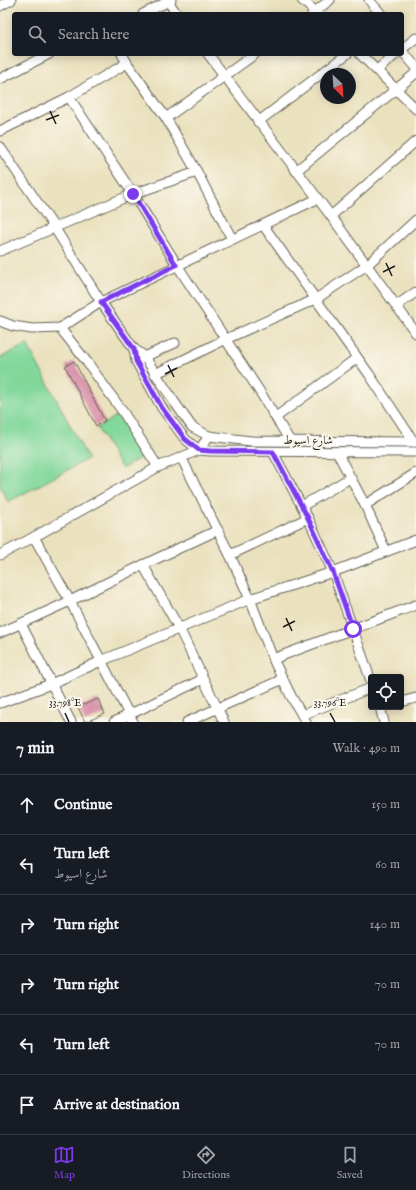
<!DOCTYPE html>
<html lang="en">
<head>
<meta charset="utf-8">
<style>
	:root { --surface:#171b24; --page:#242831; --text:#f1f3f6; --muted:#9ea1a6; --line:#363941; --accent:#7c3aed }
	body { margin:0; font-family:"IM FELL English",Amiri,serif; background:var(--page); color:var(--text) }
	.controls { position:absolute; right:12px; bottom:12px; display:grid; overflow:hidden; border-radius:4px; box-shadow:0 2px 10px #0003 }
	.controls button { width:36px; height:36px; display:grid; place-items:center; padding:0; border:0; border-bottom:1px solid var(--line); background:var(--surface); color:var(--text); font:20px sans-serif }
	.compass { position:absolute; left:320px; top:68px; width:36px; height:36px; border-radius:50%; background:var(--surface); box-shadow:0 2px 10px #0003; rotate:155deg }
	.stop { position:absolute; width:12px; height:12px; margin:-9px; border:3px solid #7c3aed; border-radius:50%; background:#fff }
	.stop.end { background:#7c3aed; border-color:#fff; box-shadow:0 1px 4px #0008 }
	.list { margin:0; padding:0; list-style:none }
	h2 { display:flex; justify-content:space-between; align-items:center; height:52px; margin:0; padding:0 16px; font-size:17px }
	h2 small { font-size:13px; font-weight:400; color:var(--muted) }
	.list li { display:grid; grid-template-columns:26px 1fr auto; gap:12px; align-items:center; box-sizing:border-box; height:60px; padding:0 16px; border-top:1px solid var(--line) }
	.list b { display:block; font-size:15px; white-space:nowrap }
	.list p { margin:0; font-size:13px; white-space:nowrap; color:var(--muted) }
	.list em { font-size:13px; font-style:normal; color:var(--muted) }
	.icon { flex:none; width:22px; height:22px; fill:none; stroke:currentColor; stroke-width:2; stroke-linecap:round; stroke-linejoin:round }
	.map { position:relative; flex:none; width:416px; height:722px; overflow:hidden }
	.search { position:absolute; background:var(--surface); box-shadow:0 2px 10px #0003; left:12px; right:12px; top:12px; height:44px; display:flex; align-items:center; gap:10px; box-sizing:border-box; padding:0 14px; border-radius:4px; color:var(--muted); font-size:15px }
	.sheet { height:412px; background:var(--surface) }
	nav { display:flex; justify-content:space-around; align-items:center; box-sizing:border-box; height:56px; border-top:1px solid var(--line); background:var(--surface); font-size:11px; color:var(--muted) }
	nav a { display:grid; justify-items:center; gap:2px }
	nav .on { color:var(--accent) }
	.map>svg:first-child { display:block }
	.green { fill:#82d89b; stroke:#4f7a5c }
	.building { fill:#d890a9 }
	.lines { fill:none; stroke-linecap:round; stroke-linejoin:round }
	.minor-casing { stroke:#646155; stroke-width:11 }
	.minor { stroke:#fff; stroke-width:9 }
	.route { stroke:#7c3aed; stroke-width:5 }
	.ticks { fill:none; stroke:#1c1c1c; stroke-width:1.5 }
	.labels { text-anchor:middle; stroke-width:4; stroke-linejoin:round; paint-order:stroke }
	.street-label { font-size:12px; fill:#1c1c1c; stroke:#fbf7ec }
	.ticks-label { font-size:10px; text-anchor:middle; fill:#1c1c1c; stroke:#fbf7ec; stroke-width:4; stroke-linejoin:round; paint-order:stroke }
</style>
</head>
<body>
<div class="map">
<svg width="416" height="722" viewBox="0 0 416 722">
	<rect width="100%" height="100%" fill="#fbf7ec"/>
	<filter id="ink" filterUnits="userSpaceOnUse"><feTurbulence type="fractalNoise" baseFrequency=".025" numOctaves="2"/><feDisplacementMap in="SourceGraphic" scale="8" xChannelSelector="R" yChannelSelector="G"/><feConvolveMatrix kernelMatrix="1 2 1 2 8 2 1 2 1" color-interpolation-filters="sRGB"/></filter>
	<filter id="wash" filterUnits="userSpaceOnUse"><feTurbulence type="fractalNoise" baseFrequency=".012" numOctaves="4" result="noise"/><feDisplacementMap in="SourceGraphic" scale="16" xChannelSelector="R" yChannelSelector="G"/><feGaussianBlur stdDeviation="0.9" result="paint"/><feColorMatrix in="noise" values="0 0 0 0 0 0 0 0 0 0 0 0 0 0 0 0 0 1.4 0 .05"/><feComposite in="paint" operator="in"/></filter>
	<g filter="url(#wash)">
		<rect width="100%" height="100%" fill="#eae1be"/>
		<g class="green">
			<polygon points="27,344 88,459 8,502 0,486 0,358"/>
			<polygon points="121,413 146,454 122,469 97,428"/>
		</g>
		<g id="blocks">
			<g class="building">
				<polygon points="74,361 105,421 96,426 65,366"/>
				<polygon points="98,699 105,714 85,722 78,707"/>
			</g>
		</g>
	</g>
	<g filter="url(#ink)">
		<use href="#blocks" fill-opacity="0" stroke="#646155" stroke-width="1"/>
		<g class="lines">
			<defs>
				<g id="minor">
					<polyline points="167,0 177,14"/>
					<polyline points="302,0 318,14"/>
					<polyline points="369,0 381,14"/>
					<polyline points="0,6 11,0"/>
					<polyline points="143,14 171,0"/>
					<polyline points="312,14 330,0"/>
					<polyline points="402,49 416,38"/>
					<polyline points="402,51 416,67"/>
					<polyline points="122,54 127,63 166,118 197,172 232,239"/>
					<polyline points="208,54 331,216 416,333"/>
					<polyline points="360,54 416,109"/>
					<polyline points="377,70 396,54"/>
					<polyline points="0,79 49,54"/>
					<polyline points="69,97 133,194 177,265 260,392 290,441"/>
					<polyline points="166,118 255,54"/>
					<polyline points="258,122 347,54"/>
					<polyline points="0,131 69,97 127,63"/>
					<polyline points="0,147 54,227 101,302 134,349 144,356 173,400 192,427 209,436 251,441 416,442"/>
					<polyline points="296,171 416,73"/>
					<polyline points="331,216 416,141"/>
					<polyline points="263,225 369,374 414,442"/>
					<polyline points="0,251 133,194 197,172"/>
					<polyline points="396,306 416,292"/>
					<polyline points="0,321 13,326 32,329 60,328 101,302 317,199"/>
					<polyline points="60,328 87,362 123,412 158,467"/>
					<polyline points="134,349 136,361 162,408 185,439 199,450 210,451 416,452"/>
					<polyline points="140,359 175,343"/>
					<polyline points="155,374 226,339 316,299 367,265 416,220"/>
					<polyline points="276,417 357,358"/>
					<polyline points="273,452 308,518 333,572 371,681"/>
					<polyline points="337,452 365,505 386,551"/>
					<polyline points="181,457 230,555 250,599 273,659 291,696 306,722"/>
					<polyline points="365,505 416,473"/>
					<polyline points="302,506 350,478"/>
					<polyline points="34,537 70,601 133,722"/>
					<polyline points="0,555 34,537 158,467 199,450 209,436"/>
					<polyline points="230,555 308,518"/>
					<polyline points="143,565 179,628 224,722"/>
					<polyline points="21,624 71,722"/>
					<polyline points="0,633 70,601 143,565 218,530"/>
					<polyline points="273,659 416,605"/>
					<polyline points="401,702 416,698"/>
					<polyline points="0,703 51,684 101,661 250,599 333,572 416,540"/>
					<polyline points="380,707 384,722"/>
					<polyline points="302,715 371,688"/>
					<polyline points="114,722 203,679"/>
					<polyline points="187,722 283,679"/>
				</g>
			</defs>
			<use href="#minor" class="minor-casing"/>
			<use href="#minor" class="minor"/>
		</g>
	</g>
	<g class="lines" filter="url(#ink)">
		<polyline class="route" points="133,194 176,265 101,302 134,349 136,361 162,408 185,439 199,450 210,451 273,452 308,518 333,572 353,629"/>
	</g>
	<path class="ticks" d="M50,111L56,124M46,120L59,115M386,263L392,276M383,272L395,266M168,365L174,377M165,374L177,368M286,618L292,631M283,627L295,621M65,713L69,722M330,713L335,722"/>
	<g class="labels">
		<g class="street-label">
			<text x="308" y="444">شارع اسيوط</text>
		</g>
	</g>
	<g class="ticks-label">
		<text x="65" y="706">33.798°E</text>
		<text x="330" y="706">33.796°E</text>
	</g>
</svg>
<div class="controls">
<button><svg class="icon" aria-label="locate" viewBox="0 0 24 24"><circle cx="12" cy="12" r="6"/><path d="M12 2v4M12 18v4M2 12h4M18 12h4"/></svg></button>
</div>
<svg class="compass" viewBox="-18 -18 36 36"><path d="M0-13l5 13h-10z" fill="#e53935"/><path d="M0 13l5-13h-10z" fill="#9ea1a6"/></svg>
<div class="stop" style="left:353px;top:629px"></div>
<div class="stop end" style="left:133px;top:194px"></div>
<div class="search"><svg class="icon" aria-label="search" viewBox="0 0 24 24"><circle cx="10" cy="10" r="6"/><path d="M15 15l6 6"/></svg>Search here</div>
</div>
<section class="sheet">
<h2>7 min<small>Walk · 490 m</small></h2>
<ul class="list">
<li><svg class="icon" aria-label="ahead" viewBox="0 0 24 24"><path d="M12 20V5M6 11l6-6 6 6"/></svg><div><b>Continue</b></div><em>150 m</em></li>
<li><svg class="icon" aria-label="left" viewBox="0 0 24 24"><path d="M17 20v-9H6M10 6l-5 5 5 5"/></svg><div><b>Turn left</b><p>شارع اسيوط</p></div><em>60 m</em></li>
<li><svg class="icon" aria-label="right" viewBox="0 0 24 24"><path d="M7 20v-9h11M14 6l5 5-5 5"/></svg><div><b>Turn right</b></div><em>140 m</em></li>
<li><svg class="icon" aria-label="right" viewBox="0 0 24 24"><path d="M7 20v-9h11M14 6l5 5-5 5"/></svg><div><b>Turn right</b></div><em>70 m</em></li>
<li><svg class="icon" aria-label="left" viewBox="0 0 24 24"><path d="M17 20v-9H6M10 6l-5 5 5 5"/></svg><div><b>Turn left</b></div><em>70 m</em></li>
<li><svg class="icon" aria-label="arrive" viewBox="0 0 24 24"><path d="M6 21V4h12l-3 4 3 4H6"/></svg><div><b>Arrive at destination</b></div></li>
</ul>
</section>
<nav>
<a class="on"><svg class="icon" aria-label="map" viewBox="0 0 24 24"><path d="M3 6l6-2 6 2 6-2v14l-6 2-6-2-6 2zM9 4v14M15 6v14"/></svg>Map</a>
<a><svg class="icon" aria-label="directions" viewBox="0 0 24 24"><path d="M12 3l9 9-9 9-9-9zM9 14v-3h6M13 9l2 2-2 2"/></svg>Directions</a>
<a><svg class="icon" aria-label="saved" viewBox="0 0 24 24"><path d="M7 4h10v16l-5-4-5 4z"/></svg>Saved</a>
</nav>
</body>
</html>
